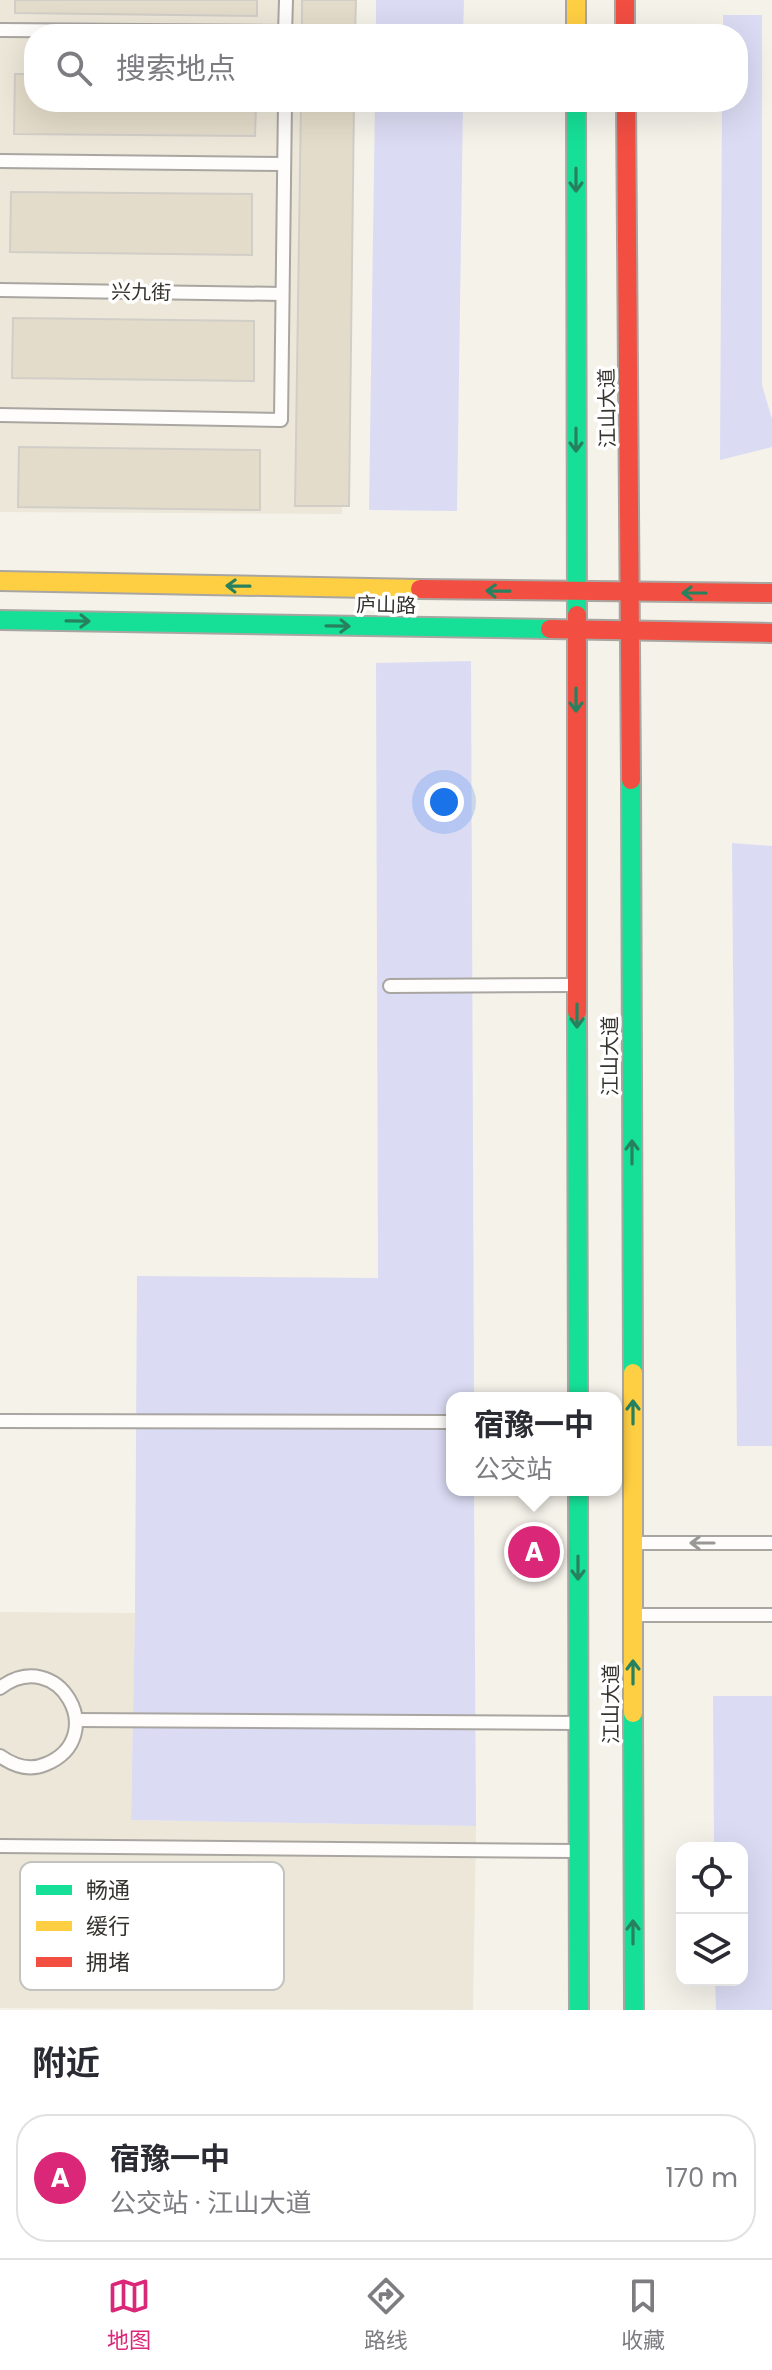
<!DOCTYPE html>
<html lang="zh">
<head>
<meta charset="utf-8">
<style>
	:root { --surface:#fff; --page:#f2f2f3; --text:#2b2b33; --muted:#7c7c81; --line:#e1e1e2; --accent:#db2777 }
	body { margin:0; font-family:Poppins,"Noto Sans SC",sans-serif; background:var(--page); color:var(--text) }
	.controls { position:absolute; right:24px; bottom:24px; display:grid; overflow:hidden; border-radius:16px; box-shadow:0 8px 32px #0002 }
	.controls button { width:72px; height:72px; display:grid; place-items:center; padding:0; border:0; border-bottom:2px solid var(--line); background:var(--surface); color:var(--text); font:40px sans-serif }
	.you { position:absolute; left:444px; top:802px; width:28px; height:28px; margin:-20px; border:6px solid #fff; border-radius:50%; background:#1a73e8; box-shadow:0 0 0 12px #1a73e833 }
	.badge { display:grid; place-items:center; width:52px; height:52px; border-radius:50%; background:var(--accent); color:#fff; font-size:26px; font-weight:700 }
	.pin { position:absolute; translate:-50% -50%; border:4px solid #fff; box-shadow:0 2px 8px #0006 }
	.popup { position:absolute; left:446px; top:1392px; width:176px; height:104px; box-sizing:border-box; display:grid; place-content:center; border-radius:16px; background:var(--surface); filter:drop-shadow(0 2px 6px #0005); font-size:26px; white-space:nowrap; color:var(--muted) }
	.popup b { font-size:30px; color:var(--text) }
	.popup::after { content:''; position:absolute; left:50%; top:100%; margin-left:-16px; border:16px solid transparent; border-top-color:var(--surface) }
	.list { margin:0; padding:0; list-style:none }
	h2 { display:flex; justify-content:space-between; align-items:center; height:104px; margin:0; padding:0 32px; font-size:34px }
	h2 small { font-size:26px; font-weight:400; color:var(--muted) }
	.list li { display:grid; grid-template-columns:52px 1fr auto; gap:24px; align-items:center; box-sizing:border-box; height:128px; margin:0 16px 16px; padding:0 16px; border:2px solid var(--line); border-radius:32px }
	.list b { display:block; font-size:30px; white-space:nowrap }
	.list p { margin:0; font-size:26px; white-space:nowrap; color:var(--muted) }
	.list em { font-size:26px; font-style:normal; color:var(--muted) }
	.icon { flex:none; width:44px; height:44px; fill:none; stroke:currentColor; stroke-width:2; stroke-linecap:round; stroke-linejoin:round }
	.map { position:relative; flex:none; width:772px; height:2010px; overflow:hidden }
	.search { position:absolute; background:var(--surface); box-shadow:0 8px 32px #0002; left:24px; right:24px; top:24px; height:88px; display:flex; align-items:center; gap:20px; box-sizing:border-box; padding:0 28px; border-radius:32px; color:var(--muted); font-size:30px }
	.sheet { height:248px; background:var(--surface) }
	nav { display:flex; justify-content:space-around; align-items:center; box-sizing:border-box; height:112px; border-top:2px solid var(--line); background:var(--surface); font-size:22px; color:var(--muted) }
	nav a { display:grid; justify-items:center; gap:4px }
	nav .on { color:var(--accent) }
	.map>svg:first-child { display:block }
	.built { fill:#ece7d8 }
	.green { fill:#dbdbf4 }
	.building { fill:#e4dcca; stroke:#d1cec8; stroke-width:2 }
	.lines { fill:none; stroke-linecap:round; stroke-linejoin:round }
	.lane-casing { stroke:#a9a6a1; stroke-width:16 }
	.fast-casing { stroke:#a9a6a1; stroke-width:22 }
	.slow-casing { stroke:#a9a6a1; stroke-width:22 }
	.jam-casing { stroke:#a9a6a1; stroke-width:22 }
	.lane { stroke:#fefdfc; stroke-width:12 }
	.fast { stroke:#16e098; stroke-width:18 }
	.slow { stroke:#ffcf43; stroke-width:18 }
	.jam { stroke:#f24e42; stroke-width:18 }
	.oneway { stroke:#27815e }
	.oneway2 { stroke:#9a9895 }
	.labels { text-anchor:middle; stroke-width:7; stroke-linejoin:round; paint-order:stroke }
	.street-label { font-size:20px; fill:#35332e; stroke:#fff }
	.key { fill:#fff; stroke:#c2c2c0; stroke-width:2 }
	.key-label { font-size:22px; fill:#35332e }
</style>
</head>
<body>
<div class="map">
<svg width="772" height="2010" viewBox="0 0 772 2010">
	<rect width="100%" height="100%" fill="#f5f2ea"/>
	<g class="built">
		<polygon points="0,0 348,0 347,34 34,34 34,102 347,102 342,514 0,512"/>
		<polygon points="0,1612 135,1613 131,1820 476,1826 473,2010 0,2008"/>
	</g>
	<g class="green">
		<polygon points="376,0 464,0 463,34 376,34"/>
		<polygon points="723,15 762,15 762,385 772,419 772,447 720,460 722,102 738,102 738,34 723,34"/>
		<polygon points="375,102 463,102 457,511 369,510"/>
		<polygon points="471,661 474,1398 452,1398 452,1490 474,1490 476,1826 131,1820 135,1613 137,1276 378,1278 376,663"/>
		<polygon points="732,843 772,846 772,1446 737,1446"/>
		<polygon points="713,1696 772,1696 772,2010 716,2010 715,1980 742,1980 742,1848 714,1848"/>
	</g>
	<g class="building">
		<polygon points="15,0 257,0 257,16 15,13"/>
		<polygon points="302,0 356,0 355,34 302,34"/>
		<polygon points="15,74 34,74 34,102 256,102 255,136 14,134"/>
		<polygon points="301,102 354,102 349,506 295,506"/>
		<polygon points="11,192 252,194 252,255 10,252"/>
		<polygon points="13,318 254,321 254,381 12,378"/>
		<polygon points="19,447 260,450 260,510 18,507"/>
	</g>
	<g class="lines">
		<defs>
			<g id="lane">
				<polyline points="0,30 285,32"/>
				<polyline points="285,34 286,0"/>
				<polyline points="0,161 284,164"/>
				<polyline points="0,290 282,294"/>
				<polyline points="0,415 281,420 285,102"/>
				<polyline points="390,986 575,985"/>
				<polyline points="0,1421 452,1422"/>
				<polyline points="635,1543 772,1543"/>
				<polyline points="636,1615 772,1615"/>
				<path d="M0,1688C58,1644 111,1737 46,1764C30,1771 14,1766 0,1756"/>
				<polyline points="76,1720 577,1723"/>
				<polyline points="0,1846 575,1851"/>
			</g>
			<g id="fast">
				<polyline points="576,102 577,615"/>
				<polyline points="0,620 550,629"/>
				<polyline points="631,780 633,1373"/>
				<polyline points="577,1012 578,1398"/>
				<polyline points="578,1490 579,2010"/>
				<polyline points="633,1713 634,2010"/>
			</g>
			<g id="slow">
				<polyline points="576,0 576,34"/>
				<polyline points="0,581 420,589"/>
				<polyline points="633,1373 633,1713"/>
			</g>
			<g id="jam">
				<polyline points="625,0 625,34"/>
				<polyline points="626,102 631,780"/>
				<polyline points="420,589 772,593"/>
				<polyline points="577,615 577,1012"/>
				<polyline points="550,629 772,633"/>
			</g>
		</defs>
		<use href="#lane" class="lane-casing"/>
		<use href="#fast" class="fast-casing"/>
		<use href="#slow" class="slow-casing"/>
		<use href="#jam" class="jam-casing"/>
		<use href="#lane" class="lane"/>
		<use href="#fast" class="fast"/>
		<use href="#slow" class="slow"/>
		<use href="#jam" class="jam"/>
	</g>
	<defs><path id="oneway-shaft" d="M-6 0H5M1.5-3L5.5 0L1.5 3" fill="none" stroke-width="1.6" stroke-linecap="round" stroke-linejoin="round" transform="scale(2)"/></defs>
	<g class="oneway">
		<use href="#oneway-shaft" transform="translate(576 180) rotate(90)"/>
		<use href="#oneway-shaft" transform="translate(576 440) rotate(90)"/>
		<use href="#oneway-shaft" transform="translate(238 586) rotate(-179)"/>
		<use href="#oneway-shaft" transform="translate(498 591) rotate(-179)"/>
		<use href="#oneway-shaft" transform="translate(694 593) rotate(-180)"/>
		<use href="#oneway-shaft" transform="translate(78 621) rotate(1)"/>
		<use href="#oneway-shaft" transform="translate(338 626) rotate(1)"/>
		<use href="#oneway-shaft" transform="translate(576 700) rotate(90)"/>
		<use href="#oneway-shaft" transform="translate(577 1016) rotate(90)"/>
		<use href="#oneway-shaft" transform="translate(632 1152) rotate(-90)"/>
		<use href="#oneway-shaft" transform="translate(633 1412) rotate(-90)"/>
		<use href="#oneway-shaft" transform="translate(578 1568) rotate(90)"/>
		<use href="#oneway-shaft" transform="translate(633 1672) rotate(-90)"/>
		<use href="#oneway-shaft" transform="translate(633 1932) rotate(-90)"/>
	</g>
	<use class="oneway2" href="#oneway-shaft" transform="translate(702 1543) rotate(180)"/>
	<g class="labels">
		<g class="street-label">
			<text transform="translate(141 292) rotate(1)" y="7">兴九街</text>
			<text transform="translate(607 408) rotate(-91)" y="7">江山大道</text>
			<text transform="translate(386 605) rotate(1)" y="7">庐山路</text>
			<text transform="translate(610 1056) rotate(-90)" y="7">江山大道</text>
			<text transform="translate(611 1704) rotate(-90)" y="7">江山大道</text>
		</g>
	</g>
	<rect x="20" y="1862" width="264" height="128" rx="12" class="key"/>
	<rect x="36" y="1885" width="36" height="10" fill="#16e098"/>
	<rect x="36" y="1921" width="36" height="10" fill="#ffcf43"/>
	<rect x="36" y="1957" width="36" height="10" fill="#f24e42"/>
	<g class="key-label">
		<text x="86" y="1898">畅通</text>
		<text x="86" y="1934">缓行</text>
		<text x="86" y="1970">拥堵</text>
	</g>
</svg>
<div class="controls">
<button><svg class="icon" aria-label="locate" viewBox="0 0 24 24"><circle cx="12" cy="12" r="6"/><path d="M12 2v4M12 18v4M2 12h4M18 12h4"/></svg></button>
<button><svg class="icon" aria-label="layers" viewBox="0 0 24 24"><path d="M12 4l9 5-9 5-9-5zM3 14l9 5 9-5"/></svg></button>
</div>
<div class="you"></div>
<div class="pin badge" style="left:534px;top:1552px">A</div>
<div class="popup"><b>宿豫一中</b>公交站</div>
<div class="search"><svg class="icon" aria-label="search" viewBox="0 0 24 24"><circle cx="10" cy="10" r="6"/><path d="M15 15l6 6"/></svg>搜索地点</div>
</div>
<section class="sheet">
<h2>附近<small></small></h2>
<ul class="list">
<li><span class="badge">A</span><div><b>宿豫一中</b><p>公交站 · 江山大道</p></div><em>170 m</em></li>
</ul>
</section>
<nav>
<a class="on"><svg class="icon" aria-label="map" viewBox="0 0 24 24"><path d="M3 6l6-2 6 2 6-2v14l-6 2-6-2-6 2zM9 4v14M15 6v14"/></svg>地图</a>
<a><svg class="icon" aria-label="directions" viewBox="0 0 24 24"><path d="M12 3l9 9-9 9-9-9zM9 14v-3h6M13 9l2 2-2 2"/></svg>路线</a>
<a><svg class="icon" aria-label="saved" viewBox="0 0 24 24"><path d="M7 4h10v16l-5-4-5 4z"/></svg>收藏</a>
</nav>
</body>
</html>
